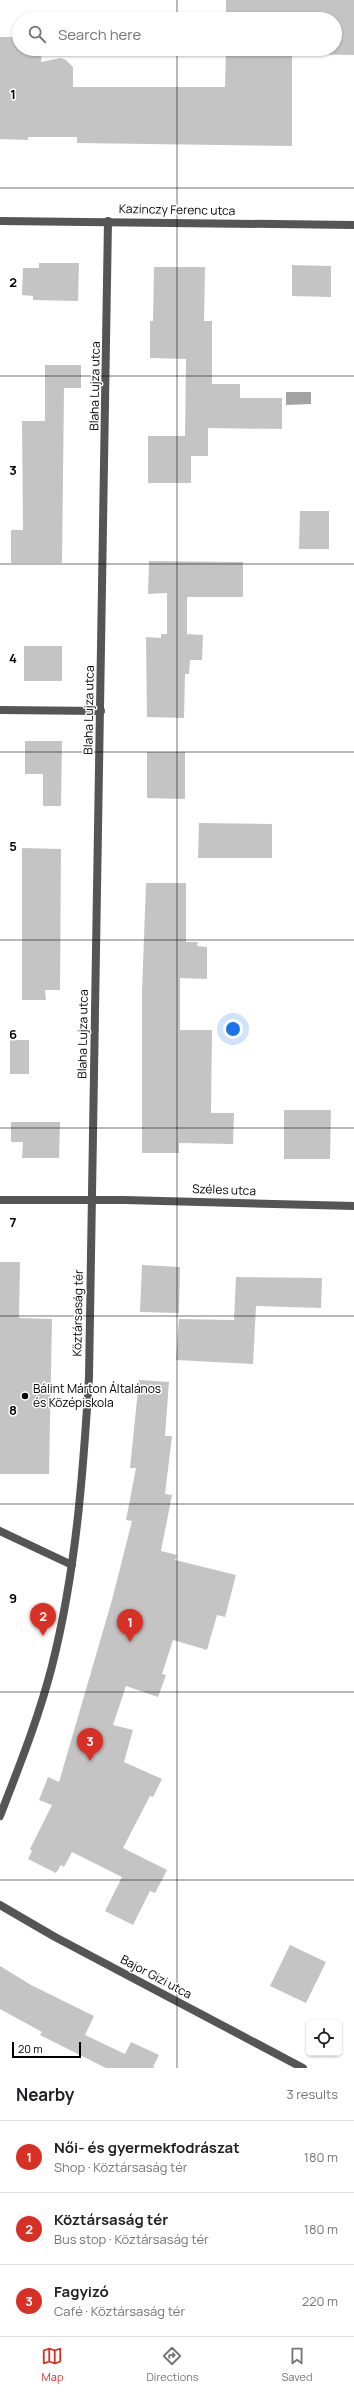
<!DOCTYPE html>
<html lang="en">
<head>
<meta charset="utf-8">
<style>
	:root { --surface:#fff; --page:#f6f6f6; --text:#202124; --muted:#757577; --line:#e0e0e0; --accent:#d93025 }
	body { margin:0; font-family:Manrope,sans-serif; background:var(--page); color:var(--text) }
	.controls { position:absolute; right:12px; bottom:12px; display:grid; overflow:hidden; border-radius:6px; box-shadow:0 1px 3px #0004 }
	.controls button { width:36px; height:36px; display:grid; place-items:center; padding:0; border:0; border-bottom:1px solid var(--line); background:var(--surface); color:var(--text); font:20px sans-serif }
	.scale { position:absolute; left:12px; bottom:10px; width:69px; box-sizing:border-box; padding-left:4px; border:2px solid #000; border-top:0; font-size:11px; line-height:14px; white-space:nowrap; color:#000; -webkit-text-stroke:3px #fff; paint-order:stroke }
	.you { position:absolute; left:233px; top:1029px; width:14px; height:14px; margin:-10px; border:3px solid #fff; border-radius:50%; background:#1a73e8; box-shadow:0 0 0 6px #1a73e833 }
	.badge { display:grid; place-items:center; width:26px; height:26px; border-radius:50%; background:var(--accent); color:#fff; font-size:13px; font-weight:700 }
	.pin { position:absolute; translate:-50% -33px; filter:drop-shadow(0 1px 2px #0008) }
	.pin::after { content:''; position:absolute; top:21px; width:14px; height:12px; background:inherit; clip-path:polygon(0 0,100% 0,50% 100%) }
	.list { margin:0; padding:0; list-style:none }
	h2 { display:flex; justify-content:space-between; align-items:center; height:52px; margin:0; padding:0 16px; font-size:17px }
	h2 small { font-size:13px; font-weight:400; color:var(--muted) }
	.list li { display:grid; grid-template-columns:26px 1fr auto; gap:12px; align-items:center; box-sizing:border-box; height:72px; padding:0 16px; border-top:1px solid var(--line) }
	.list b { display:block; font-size:15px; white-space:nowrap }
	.list p { margin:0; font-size:13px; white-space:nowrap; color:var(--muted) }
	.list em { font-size:13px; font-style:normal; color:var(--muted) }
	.icon { flex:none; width:22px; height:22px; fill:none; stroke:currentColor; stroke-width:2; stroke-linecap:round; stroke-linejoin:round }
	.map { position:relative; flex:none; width:354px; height:2068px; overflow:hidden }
	.search { position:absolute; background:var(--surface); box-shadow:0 1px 3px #0004; left:12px; right:12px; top:12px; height:44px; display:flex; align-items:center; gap:10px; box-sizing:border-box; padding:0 14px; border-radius:22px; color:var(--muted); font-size:15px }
	.sheet { height:268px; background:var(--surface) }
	nav { display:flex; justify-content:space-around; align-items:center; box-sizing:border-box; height:56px; border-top:1px solid var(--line); background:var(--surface); font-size:11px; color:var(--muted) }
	nav a { display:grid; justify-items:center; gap:2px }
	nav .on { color:var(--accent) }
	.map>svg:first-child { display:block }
	.water { fill:#a3a3a3 }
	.building { fill:#c4c4c4 }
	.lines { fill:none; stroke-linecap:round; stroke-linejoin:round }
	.minor { stroke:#555; stroke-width:8 }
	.tertiary { stroke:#555; stroke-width:8 }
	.grid { fill:none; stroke:#000; stroke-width:1; stroke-opacity:0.55 }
	.poi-dot { fill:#000; stroke:#fff; stroke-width:1.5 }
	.labels { text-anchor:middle; stroke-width:3; stroke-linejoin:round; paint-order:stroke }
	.street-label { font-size:12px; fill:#000; stroke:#fff }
	.poi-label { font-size:12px; fill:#000; stroke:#fff; text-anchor:start }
	.grid-label { font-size:13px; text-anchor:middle; font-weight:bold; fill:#000; stroke:#fff; stroke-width:3; stroke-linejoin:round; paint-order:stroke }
</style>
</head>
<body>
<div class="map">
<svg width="354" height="2068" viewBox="0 0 354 2068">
	<rect width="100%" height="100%" fill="#fff"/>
	<polygon class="water" points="286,392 311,392 311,404 286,405"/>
	<g class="building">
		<polygon points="226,0 354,0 354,55 292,54 292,146 77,143 77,137 28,137 28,140 0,139 0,37 19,37 19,49 42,49 41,62 61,58 66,60 73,67 73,87 225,87 226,49 335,49 335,19 226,19"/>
		<polygon points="39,263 79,263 78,301 33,300 33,296 22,295 23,268 39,268"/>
		<polygon points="292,265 331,266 331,297 292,296"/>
		<polygon points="154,267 205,267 204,321 212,321 212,384 240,384 240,398 282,398 282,429 208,428 208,456 191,456 191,483 148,483 148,436 185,436 186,359 150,358 150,321 153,321"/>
		<polygon points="45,365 81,365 81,388 64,388 62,563 11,563 11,530 23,530 22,421 45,421"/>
		<polygon points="300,511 329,511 329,549 299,549"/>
		<polygon points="149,561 243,562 243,597 187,597 187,634 203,635 202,660 190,660 189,674 185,674 184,718 147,717 146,637 161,638 161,634 167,634 167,593 148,594"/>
		<rect x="24" y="646" width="38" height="35"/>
		<polygon points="25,741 62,741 61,806 43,806 43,774 25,774"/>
		<polygon points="147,752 185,752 185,799 147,798"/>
		<polygon points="199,823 272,824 272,858 198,858"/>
		<polygon points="22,848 61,849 60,990 45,990 46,1000 22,1000"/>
		<polygon points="146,883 186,883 186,942 198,942 197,946 207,947 207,979 180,978 180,1030 212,1030 211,1113 234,1113 233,1144 179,1143 179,1153 142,1153 142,992"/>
		<rect x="10" y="1040" width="19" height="34"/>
		<polygon points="284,1110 331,1110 330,1159 284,1159"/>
		<polygon points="11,1122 60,1122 59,1158 22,1158 23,1142 11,1142"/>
		<polygon points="0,1262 20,1262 19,1318 52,1319 49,1474 0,1474"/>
		<polygon points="142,1265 180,1267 179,1313 140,1312"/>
		<polygon points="236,1277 322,1278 321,1308 256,1306 253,1364 176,1360 179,1319 234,1320"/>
		<polygon points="139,1380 169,1382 165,1436 172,1436 165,1494 172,1495 161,1551 177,1555 175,1560 236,1575 225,1617 217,1615 207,1650 173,1640 162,1674 166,1675 158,1697 126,1686 113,1725 133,1730 124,1762 162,1779 153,1797 150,1796 123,1848 167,1870 155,1893 150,1891 133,1925 105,1911 122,1877 72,1852 64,1867 61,1865 56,1873 28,1859 32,1851 30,1849 52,1805 39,1800 48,1777 59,1782 112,1600 132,1521 126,1520 136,1468 130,1468"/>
		<polygon points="290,1945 326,1962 306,2003 270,1986"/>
		<polygon points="0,1966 31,1985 94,2016 85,2035 125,2054 131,2042 159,2055 153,2067 155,2068 106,2068 40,2035 42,2032 0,2009"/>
	</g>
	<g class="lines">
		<g class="minor">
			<polyline points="0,710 101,711"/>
			<polyline points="0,1200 124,1200 354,1206"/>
			<polyline points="0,1531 72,1565"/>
		</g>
		<g class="tertiary">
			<polyline points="0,221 354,225"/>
			<path d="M0,1816C19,1767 39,1717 52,1666C76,1571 83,1475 89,1377L108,221"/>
			<polyline points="0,1905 55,1937 303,2068"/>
		</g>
	</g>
	<path class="grid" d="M177,0V19M177,49V2068M0,188H354M0,376H354M0,564H354M0,752H354M0,940H354M0,1128H354M0,1316H354M0,1504H354M0,1692H354M0,1880H354"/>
	<circle class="poi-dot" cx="25" cy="1396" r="4"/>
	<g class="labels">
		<g class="street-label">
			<text transform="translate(177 210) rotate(1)" y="4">Kazinczy Ferenc utca</text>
			<text transform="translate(95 386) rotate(-89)" y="4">Blaha Lujza utca</text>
			<text transform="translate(89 710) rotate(-89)" y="4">Blaha Lujza utca</text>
			<text transform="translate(83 1034) rotate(-89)" y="4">Blaha Lujza utca</text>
			<text transform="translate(224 1190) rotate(2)" y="4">Széles utca</text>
			<text transform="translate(78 1313) rotate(-89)" y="4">Köztársaság tér</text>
			<text transform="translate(156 1977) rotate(28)" y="4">Bajor Gizi utca</text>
		</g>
		<g class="poi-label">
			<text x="33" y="1393">Bálint Márton Általános<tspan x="33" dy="14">és Középiskola</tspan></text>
		</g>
	</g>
	<g class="grid-label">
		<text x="13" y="99">1</text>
		<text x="13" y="287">2</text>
		<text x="13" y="475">3</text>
		<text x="13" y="663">4</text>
		<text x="13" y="851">5</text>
		<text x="13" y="1039">6</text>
		<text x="13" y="1227">7</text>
		<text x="13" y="1415">8</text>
		<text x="13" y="1603">9</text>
	</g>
</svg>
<div class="controls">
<button><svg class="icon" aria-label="locate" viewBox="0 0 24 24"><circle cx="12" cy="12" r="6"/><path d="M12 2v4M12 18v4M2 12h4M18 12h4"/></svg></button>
</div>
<div class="scale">20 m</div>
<div class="you"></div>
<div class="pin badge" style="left:130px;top:1642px">1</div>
<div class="pin badge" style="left:43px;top:1636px">2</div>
<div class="pin badge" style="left:90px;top:1761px">3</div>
<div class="search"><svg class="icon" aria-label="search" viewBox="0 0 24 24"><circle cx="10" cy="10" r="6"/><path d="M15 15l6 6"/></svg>Search here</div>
</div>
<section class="sheet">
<h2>Nearby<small>3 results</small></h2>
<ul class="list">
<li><span class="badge">1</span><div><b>Női- és gyermekfodrászat</b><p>Shop · Köztársaság tér</p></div><em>180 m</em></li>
<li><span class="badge">2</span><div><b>Köztársaság tér</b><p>Bus stop · Köztársaság tér</p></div><em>180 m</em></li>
<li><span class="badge">3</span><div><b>Fagyizó</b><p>Café · Köztársaság tér</p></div><em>220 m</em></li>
</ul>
</section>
<nav>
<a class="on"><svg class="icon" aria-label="map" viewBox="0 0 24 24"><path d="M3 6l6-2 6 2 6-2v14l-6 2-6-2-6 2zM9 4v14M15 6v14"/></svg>Map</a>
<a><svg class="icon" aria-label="directions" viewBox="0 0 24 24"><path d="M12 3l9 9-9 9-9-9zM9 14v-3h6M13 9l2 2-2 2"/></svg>Directions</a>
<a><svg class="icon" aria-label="saved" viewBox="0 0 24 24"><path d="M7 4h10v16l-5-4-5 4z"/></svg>Saved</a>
</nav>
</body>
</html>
